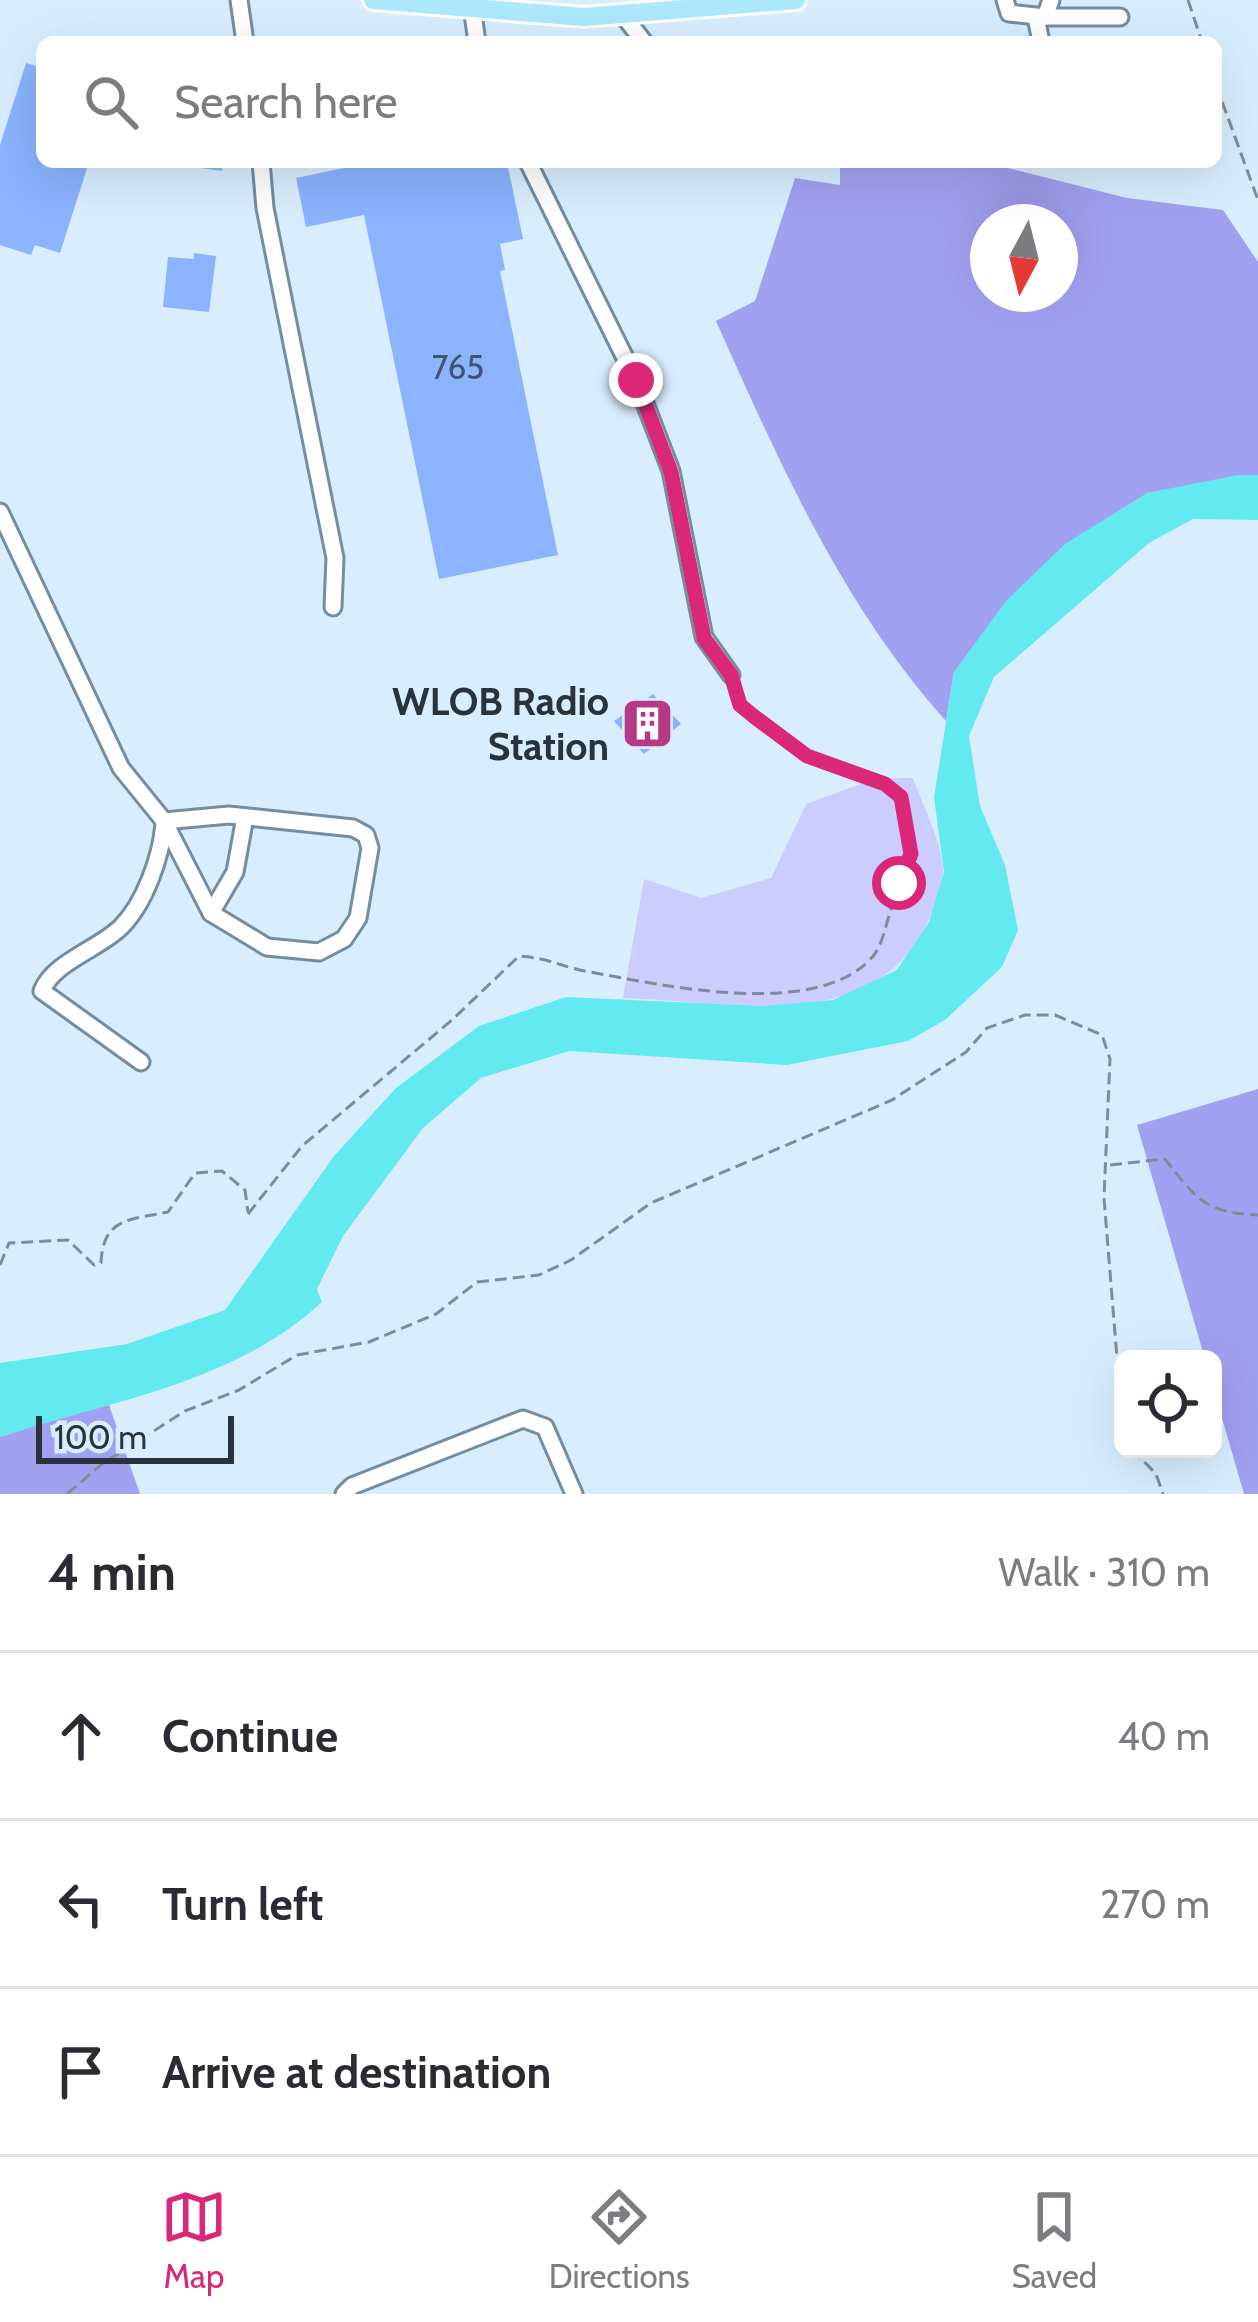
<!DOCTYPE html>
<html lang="en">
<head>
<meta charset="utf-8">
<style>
	:root { --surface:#fff; --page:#f2f2f3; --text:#2b2b33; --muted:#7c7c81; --line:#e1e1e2; --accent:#db2777 }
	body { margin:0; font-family:Cabin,sans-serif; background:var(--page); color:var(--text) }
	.controls { position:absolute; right:36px; bottom:36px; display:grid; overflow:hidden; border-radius:18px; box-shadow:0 12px 48px #0002 }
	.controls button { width:108px; height:108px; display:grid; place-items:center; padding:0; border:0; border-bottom:3px solid var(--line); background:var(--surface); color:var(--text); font:60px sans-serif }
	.compass { position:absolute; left:970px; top:204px; width:108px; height:108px; border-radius:50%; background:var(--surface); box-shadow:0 12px 48px #0002; rotate:187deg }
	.scale { position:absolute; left:36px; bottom:30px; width:198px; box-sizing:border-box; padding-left:12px; border:6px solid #29333b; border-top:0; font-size:33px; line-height:42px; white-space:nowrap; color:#29333b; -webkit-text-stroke:9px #d8eefe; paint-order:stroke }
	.stop { position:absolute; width:36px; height:36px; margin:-27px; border:9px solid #db2777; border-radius:50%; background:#fff }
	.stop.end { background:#db2777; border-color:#fff; box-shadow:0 3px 12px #0008 }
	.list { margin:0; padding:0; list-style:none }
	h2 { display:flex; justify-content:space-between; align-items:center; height:156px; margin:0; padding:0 48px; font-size:51px }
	h2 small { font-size:39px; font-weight:400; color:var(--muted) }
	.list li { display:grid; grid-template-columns:78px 1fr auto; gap:36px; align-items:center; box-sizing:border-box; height:168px; padding:0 48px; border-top:3px solid var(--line) }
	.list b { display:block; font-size:45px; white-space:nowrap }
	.list em { font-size:39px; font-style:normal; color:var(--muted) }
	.icon { flex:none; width:66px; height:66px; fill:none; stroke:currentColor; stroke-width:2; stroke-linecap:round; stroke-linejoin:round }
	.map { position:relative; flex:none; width:1258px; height:1494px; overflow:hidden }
	.search { position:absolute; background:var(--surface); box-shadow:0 12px 48px #0002; left:36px; right:36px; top:36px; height:132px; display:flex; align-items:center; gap:30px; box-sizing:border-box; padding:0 42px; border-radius:18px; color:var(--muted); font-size:45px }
	.sheet { height:660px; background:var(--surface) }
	nav { display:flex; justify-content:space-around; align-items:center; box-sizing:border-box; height:168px; border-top:3px solid var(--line); background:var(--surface); font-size:33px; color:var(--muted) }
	nav a { display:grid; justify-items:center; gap:6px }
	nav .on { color:var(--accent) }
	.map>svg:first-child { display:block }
	.green { fill:#cccdff }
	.forest { fill:#a1a1f2; fill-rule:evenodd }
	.water { fill:#63eaf1 }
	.building { fill:#8bb3fe }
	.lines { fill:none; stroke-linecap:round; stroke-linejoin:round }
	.minor-casing { stroke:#758da0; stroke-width:21 }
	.major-casing { stroke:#fff; stroke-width:24 }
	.path { stroke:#7e8e99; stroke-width:3; stroke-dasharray:12 6; stroke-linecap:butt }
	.minor { stroke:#fff; stroke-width:15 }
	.major { stroke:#ade9fc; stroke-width:18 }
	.route { stroke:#db2777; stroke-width:15 }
	.labels { text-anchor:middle; stroke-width:9; stroke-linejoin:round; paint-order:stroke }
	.number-label { font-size:33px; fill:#42536c }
	.poi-label { font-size:39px; font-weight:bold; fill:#29333b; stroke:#d8eefe; text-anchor:end }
</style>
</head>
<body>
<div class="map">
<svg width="1258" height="1494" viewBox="0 0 1258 1494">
	<rect width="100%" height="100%" fill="#d8eefe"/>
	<path class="green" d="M877,778H913C922,805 945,847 943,875C941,899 928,923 916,943C853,1035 718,1000 623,998L644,879L701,898L771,878L806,804Z"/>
	<g class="forest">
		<path d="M840,162H984L1127,198L1223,210L1258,262V475L1147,493L954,672L946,721C842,605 779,462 716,321L755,301L795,178L840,185ZM988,222H1060V294H988Z"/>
		<polygon points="1258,1089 1258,1494 1244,1494 1213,1387 1213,1359 1205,1359 1137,1125"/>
		<polygon points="108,1402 140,1494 0,1494 0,1437"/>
	</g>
	<path class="water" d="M1238,475H1258V520L1193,519L1149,543L994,677L969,736L980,806L1005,865L1018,930L1002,967L945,1020L908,1041L787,1065L569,1051L481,1078L423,1128L343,1236L317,1289L322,1302C235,1383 110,1401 0,1437V1363L127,1344L225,1310L334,1156L396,1088L479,1026L566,997L762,1006L833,1000L897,970L929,922L944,872L934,797L954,672L1006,601L1065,544L1147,493Z"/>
	<g class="building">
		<polygon points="26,63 42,68 42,162 89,162 60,253 35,245 31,255 0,245 0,145"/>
		<polygon points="158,162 223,162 222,171"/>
		<polygon points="373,162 507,162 523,239 500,244 505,270 500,271 558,555 439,579 364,215 306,227 296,178"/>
		<polygon points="194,253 216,256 209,312 163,307 168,257 194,259"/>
		<polygon points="653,694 681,724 644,754 614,721"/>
	</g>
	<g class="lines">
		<defs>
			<g id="minor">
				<polyline points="239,0 245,42"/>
				<polyline points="471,0 477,42"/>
				<polyline points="1005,0 1009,13 1045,17 1051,0"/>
				<polyline points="623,15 644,42"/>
				<polyline points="1036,17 1041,42"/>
				<polyline points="1045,17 1120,17"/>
				<polyline points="261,162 265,208 335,558 333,607"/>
				<polyline points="528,162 636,380 671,471 704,637 731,675"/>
				<polyline points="0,512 121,768 164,821 211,913 267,947 319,952 344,939 358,918 370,848 366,835 353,828 229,815 164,821"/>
				<polyline points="211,913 235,872 245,817"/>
				<path d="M141,1062L42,991C53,962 99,949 121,927C145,903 161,857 164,824"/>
				<polyline points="344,1494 352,1486 523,1419 545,1427 574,1494"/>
			</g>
			<polyline id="major" points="373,0 584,17 796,0"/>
		</defs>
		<use href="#minor" class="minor-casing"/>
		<use href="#major" class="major-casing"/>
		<g class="path">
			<polyline points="1188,0 1202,42"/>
			<polyline points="1216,85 1258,200"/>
			<path d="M1110,1165L1165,1159C1196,1198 1204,1213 1258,1215"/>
			<path d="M248,1214L302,1146L452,1020L519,956C550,958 564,968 590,972C661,985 821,1021 874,955C882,945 886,925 890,912C908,856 912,857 901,797C859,763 754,752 736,690"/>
			<path d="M0,1265L9,1243L68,1240L94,1265L101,1263C103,1217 130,1220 168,1212L195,1173L222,1171L245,1190L248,1212"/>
			<polyline points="1132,1449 1156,1474 1163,1494"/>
			<polyline points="67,1494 102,1464 185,1411 239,1390 297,1355 369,1342 436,1314 477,1282 539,1275 571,1260 651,1203 892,1100 966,1052 987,1028 1025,1015 1055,1015 1102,1035 1110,1059 1104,1198 1123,1432"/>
		</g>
		<use href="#minor" class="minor"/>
		<use href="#major" class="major"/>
	</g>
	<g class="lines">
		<polyline class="route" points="636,380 671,472 704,638 731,675 740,705 756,718 807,756 885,784 901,797 911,854 899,883"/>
	</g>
	<defs>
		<symbol id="building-square" viewBox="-11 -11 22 22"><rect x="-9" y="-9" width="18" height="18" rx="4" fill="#b63988" stroke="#d8eefe"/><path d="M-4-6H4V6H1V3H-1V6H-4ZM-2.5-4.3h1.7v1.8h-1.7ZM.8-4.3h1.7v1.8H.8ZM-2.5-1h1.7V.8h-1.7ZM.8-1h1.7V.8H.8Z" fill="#fff"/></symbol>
	</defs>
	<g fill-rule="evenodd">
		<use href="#building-square" x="618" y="694" width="59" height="59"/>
	</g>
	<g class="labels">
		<g class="number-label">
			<text x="458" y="379">765</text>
		</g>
		<g class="poi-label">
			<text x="609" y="715">WLOB Radio<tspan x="609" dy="45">Station</tspan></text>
		</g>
	</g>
</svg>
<div class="controls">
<button><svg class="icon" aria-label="locate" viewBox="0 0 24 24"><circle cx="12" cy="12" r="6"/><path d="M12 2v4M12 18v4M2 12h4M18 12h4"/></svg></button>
</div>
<svg class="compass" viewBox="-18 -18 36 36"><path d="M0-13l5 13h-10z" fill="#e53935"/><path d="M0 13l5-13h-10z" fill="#7c7c81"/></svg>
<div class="scale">100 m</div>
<div class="stop" style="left:899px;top:883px"></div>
<div class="stop end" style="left:636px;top:380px"></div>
<div class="search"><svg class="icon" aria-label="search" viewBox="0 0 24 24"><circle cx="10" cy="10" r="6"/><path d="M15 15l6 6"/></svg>Search here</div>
</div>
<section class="sheet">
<h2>4 min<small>Walk · 310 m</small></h2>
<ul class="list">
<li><svg class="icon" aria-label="ahead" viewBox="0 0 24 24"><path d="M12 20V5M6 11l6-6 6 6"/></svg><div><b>Continue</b></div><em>40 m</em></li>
<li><svg class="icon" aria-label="left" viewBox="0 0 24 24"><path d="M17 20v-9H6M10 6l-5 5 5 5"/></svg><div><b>Turn left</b></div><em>270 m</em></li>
<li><svg class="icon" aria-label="arrive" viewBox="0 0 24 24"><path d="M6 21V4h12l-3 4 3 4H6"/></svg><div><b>Arrive at destination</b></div></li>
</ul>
</section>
<nav>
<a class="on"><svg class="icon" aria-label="map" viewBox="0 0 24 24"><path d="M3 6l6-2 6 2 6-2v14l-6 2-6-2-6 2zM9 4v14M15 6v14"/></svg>Map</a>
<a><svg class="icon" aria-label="directions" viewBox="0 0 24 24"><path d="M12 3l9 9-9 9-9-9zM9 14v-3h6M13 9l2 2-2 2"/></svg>Directions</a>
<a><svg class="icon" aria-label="saved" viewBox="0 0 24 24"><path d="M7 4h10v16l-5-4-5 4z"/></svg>Saved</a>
</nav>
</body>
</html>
